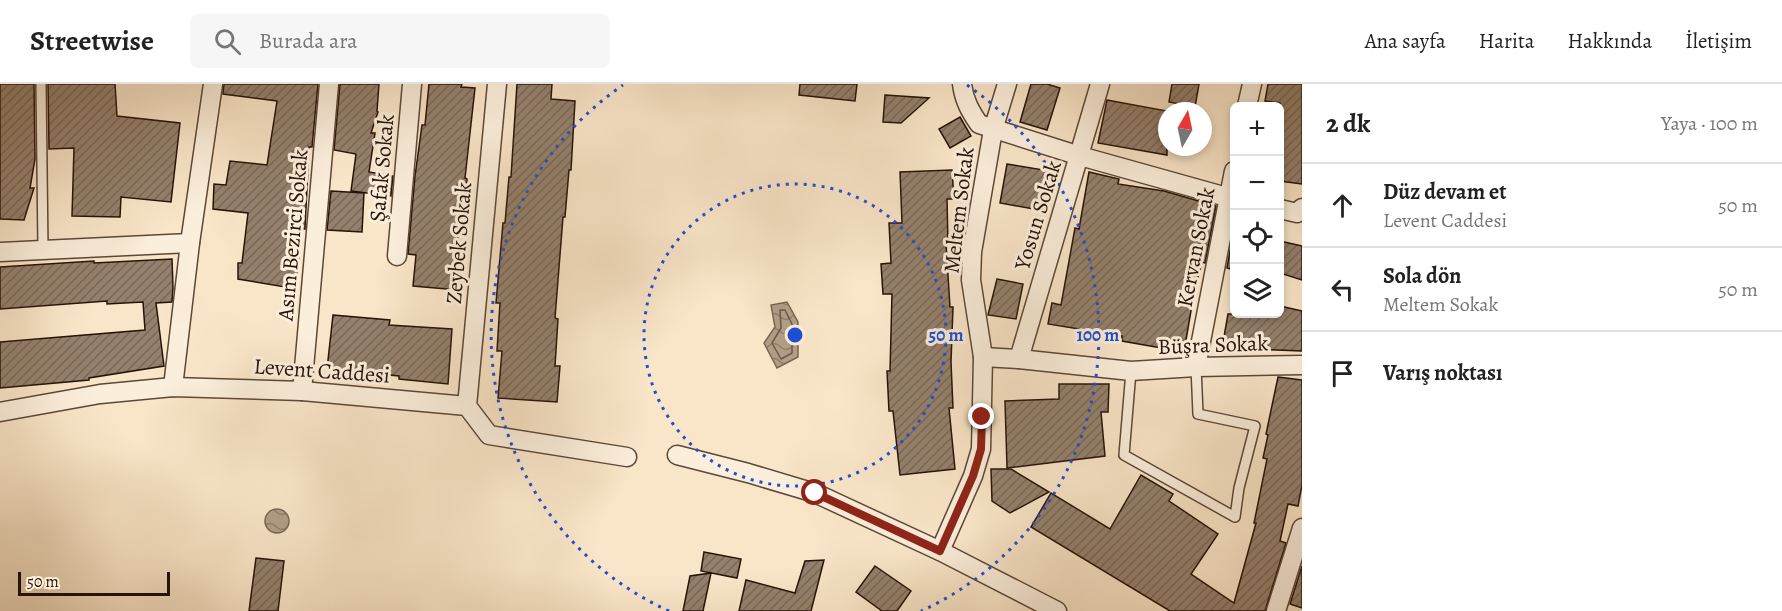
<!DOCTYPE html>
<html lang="tr">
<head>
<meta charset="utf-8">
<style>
	:root { --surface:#fff; --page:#f6f6f6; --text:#222; --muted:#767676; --line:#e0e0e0 }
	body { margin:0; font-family:Alegreya,serif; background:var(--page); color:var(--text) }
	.controls { position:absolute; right:18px; top:18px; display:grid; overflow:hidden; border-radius:9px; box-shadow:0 3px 9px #0003 }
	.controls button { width:54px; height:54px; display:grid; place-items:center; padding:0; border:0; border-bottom:2px solid var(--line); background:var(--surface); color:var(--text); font:30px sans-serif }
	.compass { position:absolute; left:1158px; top:18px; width:54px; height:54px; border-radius:50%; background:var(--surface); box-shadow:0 3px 9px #0003; rotate:9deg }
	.scale { position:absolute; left:18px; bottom:15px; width:152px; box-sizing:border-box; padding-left:6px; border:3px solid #271308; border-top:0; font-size:16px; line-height:21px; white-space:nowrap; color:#271308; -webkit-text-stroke:4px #fbeedb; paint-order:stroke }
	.stop { position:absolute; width:18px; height:18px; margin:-14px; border:4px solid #8f2418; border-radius:50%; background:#fff }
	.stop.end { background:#8f2418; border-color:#fff; box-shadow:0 2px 6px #0008 }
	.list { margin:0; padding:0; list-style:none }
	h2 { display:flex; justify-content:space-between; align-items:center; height:78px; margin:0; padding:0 24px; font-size:26px }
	h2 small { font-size:20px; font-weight:400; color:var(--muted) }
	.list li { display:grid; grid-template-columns:39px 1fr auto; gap:18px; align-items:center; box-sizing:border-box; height:84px; padding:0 24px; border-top:2px solid var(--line) }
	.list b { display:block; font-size:22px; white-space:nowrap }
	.list p { margin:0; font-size:20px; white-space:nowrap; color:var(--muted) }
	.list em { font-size:20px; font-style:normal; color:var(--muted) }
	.icon { flex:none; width:33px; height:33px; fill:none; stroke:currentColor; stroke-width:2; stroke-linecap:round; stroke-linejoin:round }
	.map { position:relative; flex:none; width:1302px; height:527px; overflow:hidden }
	header { display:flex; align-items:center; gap:36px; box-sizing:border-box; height:84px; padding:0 30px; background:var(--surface); border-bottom:2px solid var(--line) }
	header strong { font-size:28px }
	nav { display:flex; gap:33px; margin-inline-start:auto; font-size:21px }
	.search { width:420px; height:54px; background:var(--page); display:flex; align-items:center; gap:15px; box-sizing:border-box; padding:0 21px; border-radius:9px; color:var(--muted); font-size:22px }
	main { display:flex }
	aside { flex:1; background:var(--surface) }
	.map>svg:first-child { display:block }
	.water { fill:url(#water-waves); stroke:#7a6654; stroke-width:1.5 }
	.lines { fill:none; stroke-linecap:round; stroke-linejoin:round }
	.shore { stroke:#6c5848; stroke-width:1.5 }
	.building { fill:url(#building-hatch); stroke:#271308; stroke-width:1.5 }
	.service-casing { stroke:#5c4838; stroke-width:12 }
	.minor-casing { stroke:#5c4838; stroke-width:21 }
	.service { stroke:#fbeedb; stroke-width:9 }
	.minor { stroke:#fbeedb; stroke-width:18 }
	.route { stroke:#8f2418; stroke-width:8 }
	.ring { fill:none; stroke:#1d4ed8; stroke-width:3; stroke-dasharray:3 6 }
	.labels { text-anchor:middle; stroke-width:6; stroke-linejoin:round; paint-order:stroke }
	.street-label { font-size:22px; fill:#271308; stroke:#fbeedb }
	.centre { fill:#1d4ed8; stroke:#fbeedb; stroke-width:3 }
	.ring-label { font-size:18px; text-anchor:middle; font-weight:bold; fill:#1d4ed8; stroke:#fbeedb; stroke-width:6; stroke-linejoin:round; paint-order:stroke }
</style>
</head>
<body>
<header>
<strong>Streetwise</strong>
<div class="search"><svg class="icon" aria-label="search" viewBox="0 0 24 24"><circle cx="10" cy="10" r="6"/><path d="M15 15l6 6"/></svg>Burada ara</div>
<nav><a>Ana sayfa</a><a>Harita</a><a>Hakkında</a><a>İletişim</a></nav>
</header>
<main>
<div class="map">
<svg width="1302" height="527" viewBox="0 0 1302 527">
	<defs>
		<pattern id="water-waves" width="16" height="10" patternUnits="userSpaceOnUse" patternTransform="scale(1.5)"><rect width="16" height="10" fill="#b29e87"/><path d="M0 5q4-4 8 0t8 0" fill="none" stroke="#91806c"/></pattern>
		<pattern id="building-hatch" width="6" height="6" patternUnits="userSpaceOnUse" patternTransform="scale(1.5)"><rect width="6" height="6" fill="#94806c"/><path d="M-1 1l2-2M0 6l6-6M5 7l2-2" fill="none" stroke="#796857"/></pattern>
	</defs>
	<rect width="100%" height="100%" fill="#f9e5c8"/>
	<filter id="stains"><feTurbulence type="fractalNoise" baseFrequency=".00333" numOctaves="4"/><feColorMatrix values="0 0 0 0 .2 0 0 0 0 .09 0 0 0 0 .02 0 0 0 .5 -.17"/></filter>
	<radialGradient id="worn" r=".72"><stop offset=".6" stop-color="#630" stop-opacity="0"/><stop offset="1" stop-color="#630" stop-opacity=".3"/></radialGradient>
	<g class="water">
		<polygon points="787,218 798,238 798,273 777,284 764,259 775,243 771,221"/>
		<circle cx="277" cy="437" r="12"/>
	</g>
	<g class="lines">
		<polygon class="shore" points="780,226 785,226 792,240 792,269 781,275 772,259 781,244"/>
	</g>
	<g class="building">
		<polygon points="0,0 34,0 35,75 30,104 34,104 24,136 0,135"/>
		<polygon points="48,0 115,0 117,32 180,39 171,118 121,113 120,133 72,132 74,64 49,65"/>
		<polygon points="224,0 318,0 312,63 309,63 305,145 302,145 296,199 286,198 285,203 238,195 238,179 242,179 248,129 213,125 214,100 226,101 230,77 267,81 277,17 223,10"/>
		<polygon points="340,0 379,0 377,27 378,28 371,49 375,49 369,88 393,92 391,112 351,107 356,70 334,66"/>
		<polygon points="429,0 462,0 461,3 475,4 465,94 467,95 465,124 460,123 456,175 460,176 458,206 413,202 416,171 408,170 415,92 422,41 425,41"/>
		<polygon points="517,0 552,0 551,15 575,17 571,86 569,86 565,133 563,133 555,234 558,235 555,282 560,282 557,318 498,314 502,267 497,267 500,219 496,219 503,139 505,139 509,93 511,93"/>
		<polygon points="800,0 857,0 855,17 799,11"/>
		<polygon points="1031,0 1047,0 1060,4 1047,46 1020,38"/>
		<polygon points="1172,0 1199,0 1195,23 1169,18"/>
		<polygon points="1268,0 1302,0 1302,100 1280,97 1280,19 1265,17"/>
		<polygon points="885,11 929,14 901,39 883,38"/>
		<polygon points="1107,16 1167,27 1167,71 1098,59"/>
		<polygon points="960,33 971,52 950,64 939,45"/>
		<polygon points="1007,80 1050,87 1045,127 1000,119"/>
		<polygon points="952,86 954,115 947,115 948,160 946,160 950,223 953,223 951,278 953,324 949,324 955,385 900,391 893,327 889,327 887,287 890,287 892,210 883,210 881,180 891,179 889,139 902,139 900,88"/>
		<polygon points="1089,88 1119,95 1118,100 1164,107 1216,122 1205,179 1202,178 1194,209 1184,268 1122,257 1122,252 1048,240 1052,219 1061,221 1075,144 1079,145"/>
		<polygon points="331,107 364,109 362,148 327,146"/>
		<polygon points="1234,144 1234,186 1227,184"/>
		<polygon points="1280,157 1302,162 1302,196 1280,189"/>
		<polygon points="172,175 173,204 172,218 156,219 164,282 89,294 89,296 0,304 0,258 145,246 143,218 107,220 107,217 0,225 0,183 94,177 94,179"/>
		<polygon points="997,195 1023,200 1016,235 988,231"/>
		<polygon points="1280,222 1302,227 1302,267 1222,264 1228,230 1280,230"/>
		<polygon points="333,231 390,236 389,241 452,245 448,300 399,295 399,292 327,285"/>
		<polygon points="1278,293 1302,296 1302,401 1298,422 1288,420 1280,457 1286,459 1265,527 1170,527 1031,443 1051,409 1110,445 1141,391 1173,410 1169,417 1218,450 1191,490 1234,519 1256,439 1254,439 1267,375 1263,374 1268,351 1266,350"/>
		<polygon points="1059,300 1109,300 1108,328 1101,328 1105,372 1007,384 1005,317 1059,315"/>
		<polygon points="991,385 1011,385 1049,408 1010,429 992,417"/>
		<polygon points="704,468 741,475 737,494 701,487"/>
		<polygon points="256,474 284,477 278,527 249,527"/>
		<polygon points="824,476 811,527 739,527 746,496 795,509 805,477"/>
		<polygon points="875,482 911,507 897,527 882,527 856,508"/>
		<polygon points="1302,482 1302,524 1290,520"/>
		<polygon points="711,489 703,527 683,527 690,492"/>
	</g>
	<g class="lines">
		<defs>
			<g id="service">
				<polyline points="41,0 43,166"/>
				<polyline points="1131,287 1124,371 1235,433 1239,404 1255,342 1198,330 1196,283"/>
			</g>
			<g id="minor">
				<path d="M962,0C964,16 970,27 979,40L1080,72L1234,115"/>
				<polyline points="1247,22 1252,0"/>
				<polyline points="1280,125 1297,129 1302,124"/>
				<polyline points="0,168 190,159"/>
				<polyline points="397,172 412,0"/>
				<polyline points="983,273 1019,275 1131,287 1196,283 1302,281"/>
				<polyline points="1019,275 1100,0"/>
				<polyline points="1196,283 1234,87"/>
				<polyline points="173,303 190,159 213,0"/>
				<polyline points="302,307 329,0"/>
				<polyline points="467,322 497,0"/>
				<polyline points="0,328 100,310 173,303 302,307 467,322 489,351 627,373"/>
				<polyline points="677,371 748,389 815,409 940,467 1057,527"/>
				<polyline points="940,467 973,392 981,365 983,273 971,196 972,168 993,46 1007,0"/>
				<polyline points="1276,527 1302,444"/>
			</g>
		</defs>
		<use href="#service" class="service-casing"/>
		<use href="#minor" class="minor-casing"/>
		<use href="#service" class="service"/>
		<use href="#minor" class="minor"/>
	</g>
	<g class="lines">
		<polyline class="route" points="815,409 940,467 973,392 981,365 982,333"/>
	</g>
	<g class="ring">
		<circle cx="795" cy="251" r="151"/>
		<path d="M669 527A303 303 0 0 1 623 1M967 1A303 303 0 0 1 921 527"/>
	</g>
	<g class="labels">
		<g class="street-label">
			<text transform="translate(381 84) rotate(-85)" y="8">Şafak Sokak</text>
			<text transform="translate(958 126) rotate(-83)" y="8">Meltem Sokak</text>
			<text transform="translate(1037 131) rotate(-73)" y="8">Yosun Sokak</text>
			<text transform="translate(292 151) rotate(-85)" y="8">Asım Bezirci Sokak</text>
			<text transform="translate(458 159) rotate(-85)" y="8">Zeybek Sokak</text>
			<text transform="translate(1195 163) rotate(-79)" y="8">Kervan Sokak</text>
			<text transform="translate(1213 260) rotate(-2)" y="8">Büşra Sokak</text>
			<text transform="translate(322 286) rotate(4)" y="8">Levent Caddesi</text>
		</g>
	</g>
	<circle cx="795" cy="251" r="9" class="centre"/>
	<g class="ring-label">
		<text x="946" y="257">50 m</text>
		<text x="1098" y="257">100 m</text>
	</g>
	<rect width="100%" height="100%" filter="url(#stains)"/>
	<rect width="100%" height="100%" fill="url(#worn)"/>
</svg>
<div class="controls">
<button>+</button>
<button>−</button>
<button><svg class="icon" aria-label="locate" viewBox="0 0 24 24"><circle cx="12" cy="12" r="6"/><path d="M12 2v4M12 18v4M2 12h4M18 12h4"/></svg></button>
<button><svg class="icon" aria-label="layers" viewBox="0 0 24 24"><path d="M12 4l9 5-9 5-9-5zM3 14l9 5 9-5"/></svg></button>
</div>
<svg class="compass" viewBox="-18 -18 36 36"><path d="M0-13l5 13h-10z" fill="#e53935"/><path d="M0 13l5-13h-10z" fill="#767676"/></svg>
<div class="scale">50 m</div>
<div class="stop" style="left:815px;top:409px"></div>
<div class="stop end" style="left:982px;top:333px"></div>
</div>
<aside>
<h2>2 dk<small>Yaya · 100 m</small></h2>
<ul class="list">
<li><svg class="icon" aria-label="ahead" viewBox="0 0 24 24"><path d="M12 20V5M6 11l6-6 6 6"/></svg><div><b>Düz devam et</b><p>Levent Caddesi</p></div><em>50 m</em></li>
<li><svg class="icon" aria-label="left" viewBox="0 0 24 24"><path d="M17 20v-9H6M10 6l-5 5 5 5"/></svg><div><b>Sola dön</b><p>Meltem Sokak</p></div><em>50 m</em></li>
<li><svg class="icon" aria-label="arrive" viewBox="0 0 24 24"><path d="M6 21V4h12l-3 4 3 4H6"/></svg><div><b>Varış noktası</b></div></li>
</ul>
</aside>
</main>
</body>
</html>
